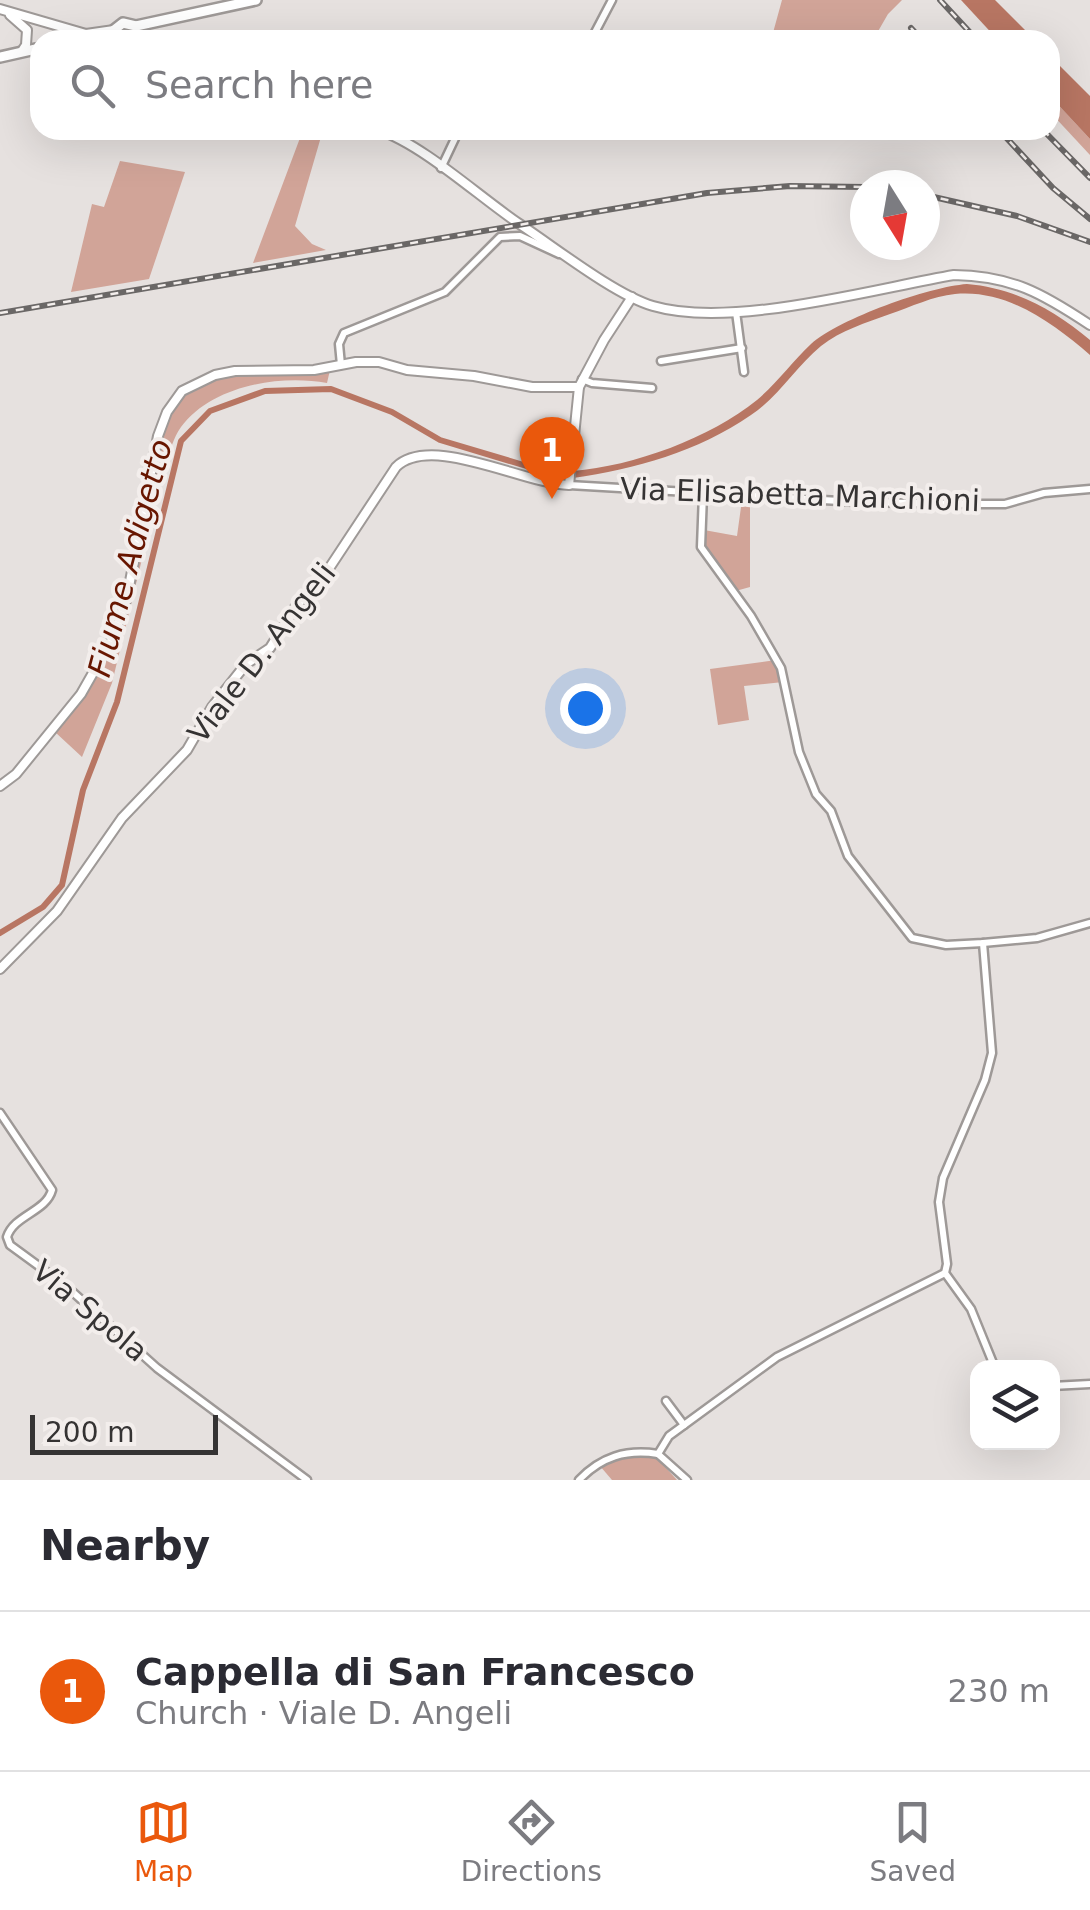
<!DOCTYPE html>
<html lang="en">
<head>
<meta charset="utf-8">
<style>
	:root { --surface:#fff; --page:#f2f2f3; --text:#2b2b33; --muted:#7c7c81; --line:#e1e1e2; --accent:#ea580c }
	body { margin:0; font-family:"DejaVu Sans",sans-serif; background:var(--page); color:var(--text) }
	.controls { position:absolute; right:30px; bottom:30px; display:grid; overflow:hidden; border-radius:20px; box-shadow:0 10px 40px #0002 }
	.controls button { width:90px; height:90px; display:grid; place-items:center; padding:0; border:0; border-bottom:2px solid var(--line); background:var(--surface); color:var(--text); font:50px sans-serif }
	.compass { position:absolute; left:850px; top:170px; width:90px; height:90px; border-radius:50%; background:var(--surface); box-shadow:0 10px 40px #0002; rotate:169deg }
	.scale { position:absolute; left:30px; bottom:25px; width:188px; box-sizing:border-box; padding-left:10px; border:5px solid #353333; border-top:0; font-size:28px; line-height:35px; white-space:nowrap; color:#353333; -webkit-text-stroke:8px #f3eeec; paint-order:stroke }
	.you { position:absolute; left:585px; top:708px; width:35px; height:35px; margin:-25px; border:8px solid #fff; border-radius:50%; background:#1a73e8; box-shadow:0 0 0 15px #1a73e833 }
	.badge { display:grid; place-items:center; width:65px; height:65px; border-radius:50%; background:var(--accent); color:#fff; font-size:32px; font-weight:700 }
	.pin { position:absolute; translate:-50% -82px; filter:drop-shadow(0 2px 5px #0008) }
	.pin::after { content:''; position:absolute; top:52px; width:35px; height:30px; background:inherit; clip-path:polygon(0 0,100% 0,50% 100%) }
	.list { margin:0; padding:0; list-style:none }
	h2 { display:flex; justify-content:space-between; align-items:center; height:130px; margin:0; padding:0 40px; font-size:42px }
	h2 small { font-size:32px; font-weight:400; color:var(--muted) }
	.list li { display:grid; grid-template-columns:65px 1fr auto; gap:30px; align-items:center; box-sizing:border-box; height:160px; padding:0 40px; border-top:2px solid var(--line) }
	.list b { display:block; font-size:38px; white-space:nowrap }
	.list p { margin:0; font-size:32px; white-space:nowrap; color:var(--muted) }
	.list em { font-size:32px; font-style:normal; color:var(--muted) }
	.icon { flex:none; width:55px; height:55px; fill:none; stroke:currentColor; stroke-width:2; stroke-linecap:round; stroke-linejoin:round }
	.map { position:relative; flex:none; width:1090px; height:1480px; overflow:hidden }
	.search { position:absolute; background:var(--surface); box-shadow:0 10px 40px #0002; left:30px; right:30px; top:30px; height:110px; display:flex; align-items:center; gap:25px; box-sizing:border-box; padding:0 35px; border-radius:30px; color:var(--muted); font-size:38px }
	.sheet { height:290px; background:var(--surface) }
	nav { display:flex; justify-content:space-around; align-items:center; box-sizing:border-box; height:140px; border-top:2px solid var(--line); background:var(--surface); font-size:28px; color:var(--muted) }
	nav a { display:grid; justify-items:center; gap:5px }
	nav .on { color:var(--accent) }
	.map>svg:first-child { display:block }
	.green { fill:#d1a498 }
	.water { fill:#b87663 }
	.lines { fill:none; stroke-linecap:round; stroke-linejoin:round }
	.canal { stroke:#b87663; stroke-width:6 }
	.minor-casing { stroke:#9e9997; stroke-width:11 }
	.tertiary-casing { stroke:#9e9997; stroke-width:12 }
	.secondary-casing { stroke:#9e9997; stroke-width:14 }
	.minor { stroke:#fff; stroke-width:6 }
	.tertiary { stroke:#fff; stroke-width:8 }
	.secondary { stroke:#fff; stroke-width:9 }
	.rail-casing { stroke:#6a6766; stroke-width:6 }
	.rail { stroke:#f3eeec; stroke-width:2.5; stroke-dasharray:8; stroke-linecap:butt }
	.labels { text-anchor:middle; stroke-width:8; stroke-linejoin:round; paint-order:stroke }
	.street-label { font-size:30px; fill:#353333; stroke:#f3eeec }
	.water-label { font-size:32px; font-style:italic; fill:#681600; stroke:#f3eeec }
</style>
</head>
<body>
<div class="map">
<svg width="1090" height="1480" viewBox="0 0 1090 1480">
	<rect width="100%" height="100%" fill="#e6e1df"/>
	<g class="green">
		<polygon points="782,0 902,0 888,14 873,40 771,40"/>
		<polygon points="1050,96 1090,139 1090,155 1050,112"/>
		<polygon points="303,130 323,130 295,226 312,244 326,250 253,263"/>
		<polygon points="120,161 185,172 149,279 71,292 92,204 104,207"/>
		<path d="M330,370L327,383C279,374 211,386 181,427C173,438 170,452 165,464L112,683L82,757L55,732C85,696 111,650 123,605C139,548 147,417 195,384C220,366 296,377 330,370Z"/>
		<polygon points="742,500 750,500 750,587 732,592 709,561 712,555 704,546 704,530 737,536"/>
		<polygon points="776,660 783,682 744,686 749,720 718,725 710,669"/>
		<polygon points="655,1456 677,1480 612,1480 600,1466 626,1458"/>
	</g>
	<g class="water">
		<polygon points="961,0 995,0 1035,40 998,40"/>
		<polygon points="1050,56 1090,96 1090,139 1050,96"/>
		<path d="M967,284C1015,288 1054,310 1090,340V355C1053,323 1007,289 955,294C933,296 911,307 890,314C866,323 841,330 821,346C796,367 778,397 751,415C697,452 636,469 573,478V471C634,466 710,438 757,400C777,383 792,362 811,344C841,318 928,287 967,284Z"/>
	</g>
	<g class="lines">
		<polyline class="canal" points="0,933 43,907 62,885 83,790 117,702 181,441 210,411 265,391 331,389 392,412 440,440 550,473 572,473"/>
		<defs>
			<g id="minor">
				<polyline points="591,40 612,0"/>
				<polyline points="441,168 459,130"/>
				<polyline points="736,312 744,372"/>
				<polyline points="661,361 742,348"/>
				<polyline points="341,365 339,344 344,333 445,292 500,237 520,236 559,254"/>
				<polyline points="582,379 592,383 652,388"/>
				<polyline points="569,485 857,502 970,504 1005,504 1044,493 1090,489"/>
				<polyline points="703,494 701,547 751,616 781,668 799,752 816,794 831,811 848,856 912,938 946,945 983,943 1037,938 1090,923"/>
				<polyline points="983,943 992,1053 985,1080 943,1178 939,1202 947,1264 945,1273 971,1309 995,1368"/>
				<path d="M0,1113L52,1190C46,1212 14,1215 7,1237L10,1245L66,1286L157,1368L307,1480"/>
				<polyline points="1052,1386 1090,1384"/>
				<polyline points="666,1401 684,1425"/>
				<polyline points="658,1454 669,1436 777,1357 945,1273"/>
				<polyline points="658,1454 687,1480"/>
				<path d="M579,1480C601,1457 626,1449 658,1454"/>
			</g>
			<g id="tertiary">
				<polyline points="0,9 86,34 114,30"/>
				<polyline points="10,15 27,30 26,45 22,51"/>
				<path d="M379,130C423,145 477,195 518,223C553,246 615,295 653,306C731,329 872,289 954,275C1012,276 1042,293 1090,325"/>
				<polyline points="0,786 16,774 81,694 114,636 127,597 158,436 167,412 182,391 215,375 235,371 314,370 356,362 379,362 407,370 474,376 532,387 579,387"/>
				<path d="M0,969L57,911L122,818L187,750L212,707L246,664L270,648L296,606L328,570L396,467C431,433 524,484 569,485L579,387L604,340L632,297"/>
			</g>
			<g id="secondary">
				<polyline points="114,40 114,30 123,23 136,26 256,0"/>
				<polyline points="0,57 40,48"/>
			</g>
		</defs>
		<use href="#minor" class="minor-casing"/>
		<use href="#tertiary" class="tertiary-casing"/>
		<use href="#secondary" class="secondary-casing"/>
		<use href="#minor" class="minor"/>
		<use href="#tertiary" class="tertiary"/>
		<use href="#secondary" class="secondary"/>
		<defs>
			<g id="rail">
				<polyline points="940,0 977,40"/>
				<polyline points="911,28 922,40"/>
				<polyline points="999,130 1053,188 1090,219"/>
				<polyline points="1043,130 1090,178"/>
				<polyline points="925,195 1017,216 1090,242"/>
				<polyline points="0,313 707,193 790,186 865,187"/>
			</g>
		</defs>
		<use href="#rail" class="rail-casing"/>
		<use href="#rail" class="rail"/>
	</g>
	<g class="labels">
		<g class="street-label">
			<text transform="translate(800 495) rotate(2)" y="10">Via Elisabetta Marchioni</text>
			<text transform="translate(262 653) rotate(-52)" y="10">Viale D. Angeli</text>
			<text transform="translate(90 1311) rotate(40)" y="10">Via Spola</text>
		</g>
		<g class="water-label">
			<text transform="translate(130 558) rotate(-75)" y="11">Fiume Adigetto</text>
		</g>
	</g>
</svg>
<div class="controls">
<button><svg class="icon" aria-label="layers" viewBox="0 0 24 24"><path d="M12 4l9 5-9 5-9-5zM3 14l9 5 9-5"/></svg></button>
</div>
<svg class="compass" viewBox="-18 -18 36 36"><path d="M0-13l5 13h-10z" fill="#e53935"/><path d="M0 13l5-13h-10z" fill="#7c7c81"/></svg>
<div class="scale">200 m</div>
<div class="you"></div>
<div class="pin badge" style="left:552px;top:499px">1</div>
<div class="search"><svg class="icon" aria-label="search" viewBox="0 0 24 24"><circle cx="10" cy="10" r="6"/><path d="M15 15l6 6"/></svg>Search here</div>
</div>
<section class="sheet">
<h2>Nearby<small></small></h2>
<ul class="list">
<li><span class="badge">1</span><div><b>Cappella di San Francesco</b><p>Church · Viale D. Angeli</p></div><em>230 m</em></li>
</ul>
</section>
<nav>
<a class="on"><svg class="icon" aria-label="map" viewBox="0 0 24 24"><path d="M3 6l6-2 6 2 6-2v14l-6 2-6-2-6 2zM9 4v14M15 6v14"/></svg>Map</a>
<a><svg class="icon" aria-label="directions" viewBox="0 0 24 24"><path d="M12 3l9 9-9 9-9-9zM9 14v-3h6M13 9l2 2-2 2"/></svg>Directions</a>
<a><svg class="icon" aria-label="saved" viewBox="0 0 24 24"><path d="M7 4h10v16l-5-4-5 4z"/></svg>Saved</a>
</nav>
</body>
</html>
